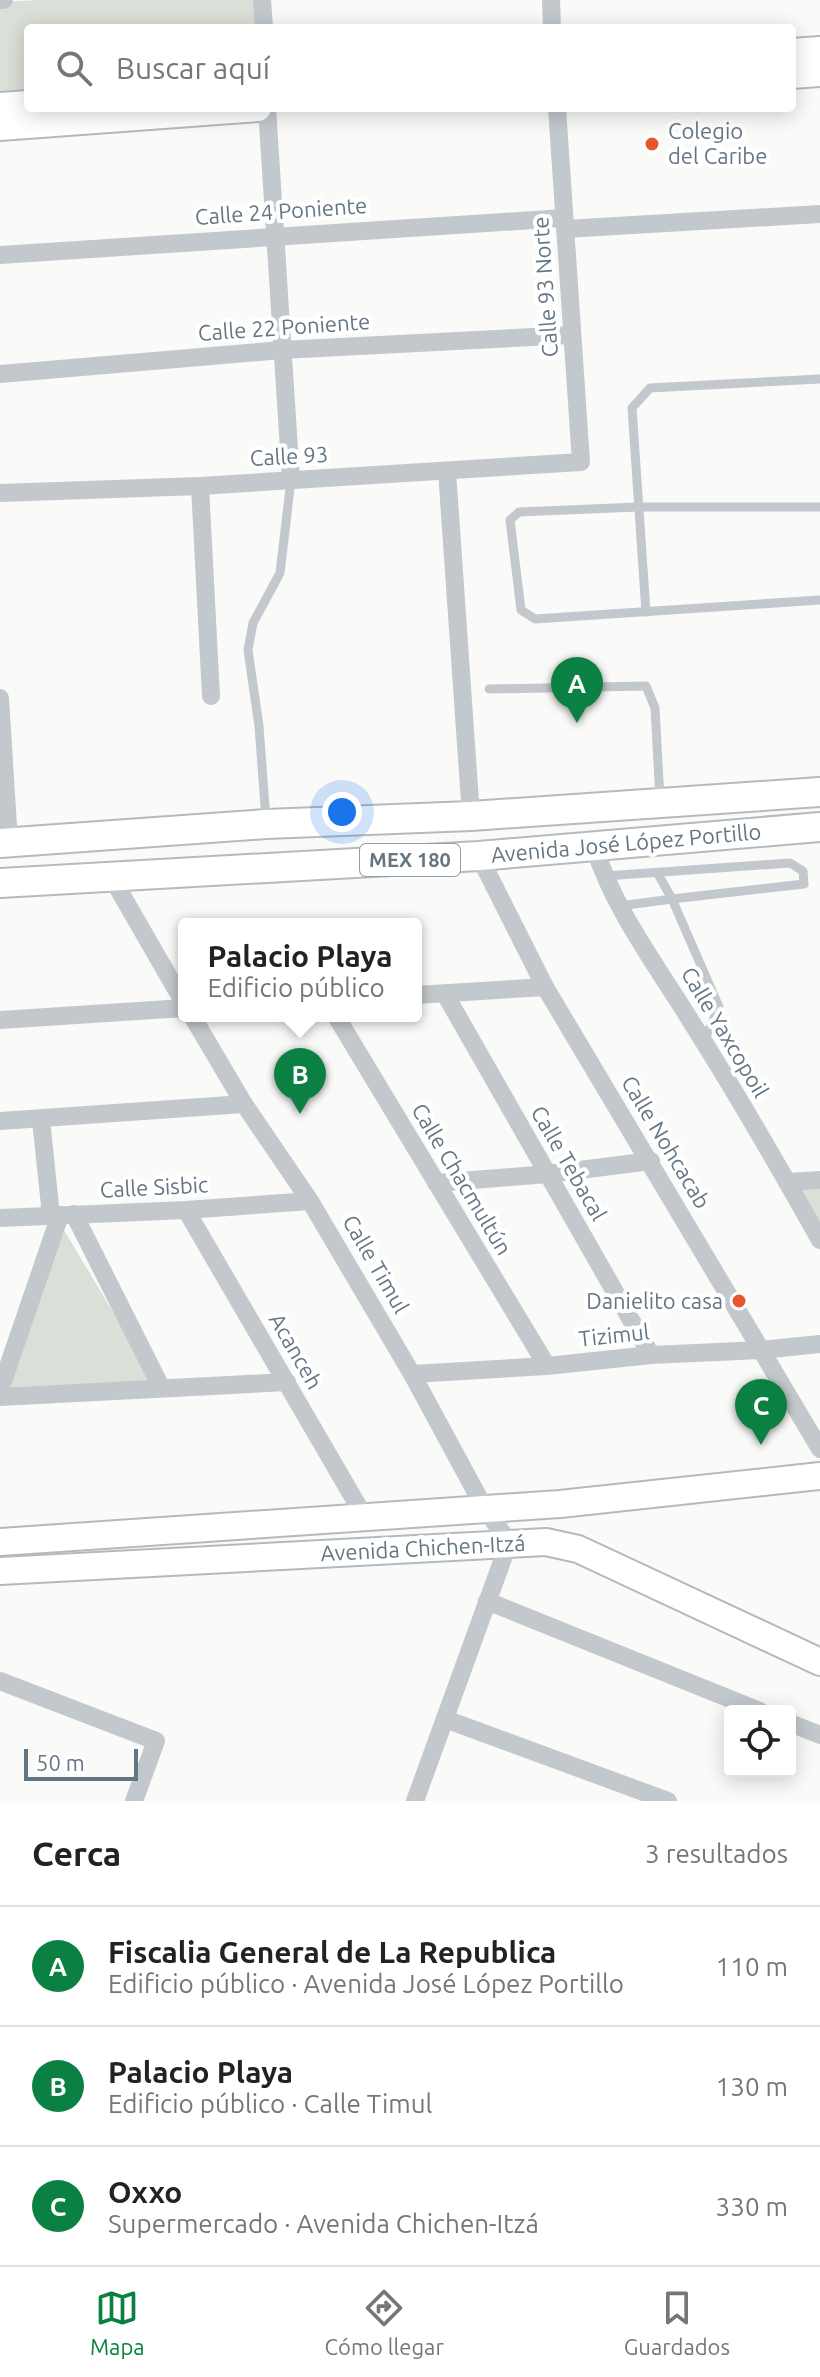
<!DOCTYPE html>
<html lang="es">
<head>
<meta charset="utf-8">
<style>
	:root { --surface:#fff; --page:#f6f6f6; --text:#222; --muted:#767676; --line:#e0e0e0; --accent:#0b8043 }
	body { margin:0; font-family:Ubuntu,sans-serif; background:var(--page); color:var(--text) }
	.controls { position:absolute; right:24px; bottom:24px; display:grid; overflow:hidden; border-radius:8px; box-shadow:0 4px 20px #0003 }
	.controls button { width:72px; height:72px; display:grid; place-items:center; padding:0; border:0; border-bottom:2px solid var(--line); background:var(--surface); color:var(--text); font:40px sans-serif }
	.scale { position:absolute; left:24px; bottom:20px; width:114px; box-sizing:border-box; padding-left:8px; border:4px solid #657683; border-top:0; font-size:22px; line-height:28px; white-space:nowrap; color:#657683; -webkit-text-stroke:6px #fff; paint-order:stroke }
	.you { position:absolute; left:342px; top:812px; width:28px; height:28px; margin:-20px; border:6px solid #fff; border-radius:50%; background:#1a73e8; box-shadow:0 0 0 12px #1a73e833 }
	.badge { display:grid; place-items:center; width:52px; height:52px; border-radius:50%; background:var(--accent); color:#fff; font-size:26px; font-weight:700 }
	.pin { position:absolute; translate:-50% -66px; filter:drop-shadow(0 2px 4px #0008) }
	.pin::after { content:''; position:absolute; top:42px; width:28px; height:24px; background:inherit; clip-path:polygon(0 0,100% 0,50% 100%) }
	.popup { position:absolute; left:178px; top:918px; width:244px; height:104px; box-sizing:border-box; display:grid; place-content:center; border-radius:8px; background:var(--surface); filter:drop-shadow(0 2px 6px #0005); font-size:26px; white-space:nowrap; color:var(--muted) }
	.popup b { font-size:30px; color:var(--text) }
	.popup::after { content:''; position:absolute; left:50%; top:100%; margin-left:-16px; border:16px solid transparent; border-top-color:var(--surface) }
	.list { margin:0; padding:0; list-style:none }
	h2 { display:flex; justify-content:space-between; align-items:center; height:104px; margin:0; padding:0 32px; font-size:34px }
	h2 small { font-size:26px; font-weight:400; color:var(--muted) }
	.list li { display:grid; grid-template-columns:52px 1fr auto; gap:24px; align-items:center; box-sizing:border-box; height:120px; padding:0 32px; border-top:2px solid var(--line) }
	.list b { display:block; font-size:30px; white-space:nowrap }
	.list p { margin:0; font-size:26px; white-space:nowrap; color:var(--muted) }
	.list em { font-size:26px; font-style:normal; color:var(--muted) }
	.icon { flex:none; width:44px; height:44px; fill:none; stroke:currentColor; stroke-width:2; stroke-linecap:round; stroke-linejoin:round }
	.map { position:relative; flex:none; width:820px; height:1801px; overflow:hidden }
	.search { position:absolute; background:var(--surface); box-shadow:0 4px 20px #0003; left:24px; right:24px; top:24px; height:88px; display:flex; align-items:center; gap:20px; box-sizing:border-box; padding:0 28px; border-radius:8px; color:var(--muted); font-size:30px }
	.sheet { height:464px; background:var(--surface) }
	nav { display:flex; justify-content:space-around; align-items:center; box-sizing:border-box; height:112px; border-top:2px solid var(--line); background:var(--surface); font-size:22px; color:var(--muted) }
	nav a { display:grid; justify-items:center; gap:4px }
	nav .on { color:var(--accent) }
	.map>svg:first-child { display:block }
	.green { fill:#dadfd7 }
	.lines { fill:none; stroke-linecap:round; stroke-linejoin:round }
	.secondary-casing { stroke:#b3babf; stroke-width:30 }
	.primary-casing { stroke:#b5babe; stroke-width:32 }
	.lane { stroke:#c3c8cc; stroke-width:9 }
	.street { stroke:#c3c8cc; stroke-width:18 }
	.secondary { stroke:#fff; stroke-width:26 }
	.primary { stroke:#fff; stroke-width:28 }
	.poi-dot { fill:#e4572e; stroke:#fff; stroke-width:3 }
	.labels { text-anchor:middle; stroke-width:8; stroke-linejoin:round; paint-order:stroke }
	.shield { fill:#fff; stroke:#939fa8; stroke-width:2 }
	.shield-label { font-size:20px; font-weight:bold; fill:#657683 }
	.poi-label { font-size:22px; fill:#657683; stroke:#fff; text-anchor:start }
	.street-label { font-size:22px; fill:#657683; stroke:#fff }
</style>
</head>
<body>
<div class="map">
<svg width="820" height="1801" viewBox="0 0 820 1801">
	<rect width="100%" height="100%" fill="#fafaf8"/>
	<g class="green">
		<polygon points="39,0 260,0 260,28 28,28 28,96 0,98 0,2"/>
		<polygon points="797,1183 820,1184 820,1222"/>
		<polygon points="61,1225 156,1384 7,1390"/>
	</g>
	<g class="lines">
		<defs>
			<g id="secondary">
				<polyline points="792,52 820,50"/>
				<polyline points="792,75 820,73"/>
				<polyline points="0,106 28,104"/>
				<polyline points="0,127 258,108"/>
				<polyline points="0,1542 560,1504 820,1476"/>
				<polyline points="0,1571 546,1542 578,1549 820,1662"/>
			</g>
			<g id="primary">
				<polyline points="0,843 266,824 471,816 820,792"/>
				<polyline points="0,883 479,856 820,827"/>
			</g>
		</defs>
		<use href="#secondary" class="secondary-casing"/>
		<use href="#primary" class="primary-casing"/>
		<g class="lane">
			<polyline points="820,507 638,507 519,512 510,520 521,610 535,619 820,600"/>
			<polyline points="646,612 632,408 650,388 820,379"/>
			<polyline points="489,689 646,686 655,708 660,799"/>
			<polyline points="266,820 259,726 248,650 253,623 280,573 291,480"/>
			<polyline points="605,876 790,863 803,871 804,884 672,899 658,874"/>
			<polyline points="620,906 672,899 719,1007 704,1041"/>
		</g>
		<g class="street">
			<polyline points="0,0 4,0"/>
			<polyline points="262,0 264,28"/>
			<polyline points="551,0 552,28"/>
			<polyline points="267,108 291,480"/>
			<polyline points="565,229 820,214"/>
			<polyline points="0,255 564,218"/>
			<polyline points="0,374 282,350 572,335"/>
			<polyline points="447,471 471,816"/>
			<polyline points="200,486 211,696"/>
			<polyline points="0,493 200,486 581,462 557,108"/>
			<polyline points="0,698 9,842"/>
			<path d="M594,846C614,910 657,966 692,1023C737,1094 779,1167 820,1240"/>
			<polyline points="479,856 545,987 820,1449"/>
			<polyline points="112,878 184,1003"/>
			<polyline points="445,994 651,1355"/>
			<polyline points="416,995 545,987"/>
			<polyline points="192,1016 244,1104 310,1201 412,1374 485,1509 509,1542 415,1801"/>
			<polyline points="336,1016 547,1366"/>
			<polyline points="0,1020 184,1008"/>
			<polyline points="41,1120 51,1215"/>
			<polyline points="0,1121 244,1104"/>
			<polyline points="787,1182 820,1180"/>
			<polyline points="436,1183 548,1174 651,1161"/>
			<polyline points="186,1210 364,1516"/>
			<polyline points="74,1214 161,1387"/>
			<polyline points="0,1218 186,1210 310,1201"/>
			<polyline points="412,1374 547,1366 651,1355 761,1350 820,1344"/>
			<polyline points="0,1390 60,1215"/>
			<polyline points="0,1397 287,1382"/>
			<polyline points="487,1601 760,1711"/>
			<polyline points="0,1681 156,1741 134,1801"/>
			<polyline points="445,1719 668,1801"/>
			<polyline points="790,1723 820,1735"/>
		</g>
		<use href="#secondary" class="secondary"/>
		<use href="#primary" class="primary"/>
	</g>
	<g class="poi-dot">
		<circle cx="652" cy="144" r="8"/>
		<circle cx="739" cy="1301" r="8"/>
	</g>
	<g class="labels">
		<rect class="shield" x="360" y="844" width="100" height="32" rx="6"/>
		<g class="shield-label">
			<text x="410" y="867">MEX 180</text>
		</g>
		<g class="poi-label">
			<text x="668" y="139">Colegio<tspan x="668" dy="25">del Caribe</tspan></text>
			<text x="723" y="1309" text-anchor="end">Danielito casa</text>
		</g>
		<g class="street-label">
			<text transform="translate(281 211) rotate(-4)" y="8">Calle 24 Poniente</text>
			<text transform="translate(545 287) rotate(-94)" y="8">Calle 93 Norte</text>
			<text transform="translate(284 327) rotate(-4)" y="8">Calle 22 Poniente</text>
			<text transform="translate(289 456) rotate(-3)" y="8">Calle 93</text>
			<text transform="translate(626 843) rotate(-5)" y="8">Avenida José López Portillo</text>
			<text transform="translate(725 1032) rotate(59)" y="8">Calle Yaxcopoil</text>
			<text transform="translate(666 1142) rotate(59)" y="8">Calle Nohcacab</text>
			<text transform="translate(569 1163) rotate(60)" y="8">Calle Tebacal</text>
			<text transform="translate(462 1179) rotate(59)" y="8">Calle Chacmultún</text>
			<text transform="translate(154 1187) rotate(-3)" y="8">Calle Sisbic</text>
			<text transform="translate(376 1264) rotate(60)" y="8">Calle Timul</text>
			<text transform="translate(614 1335) rotate(-6)" y="8">Tizimul</text>
			<text transform="translate(296 1351) rotate(60)" y="8">Acanceh</text>
			<text transform="translate(423 1548) rotate(-3)" y="8">Avenida Chichen-Itzá</text>
		</g>
	</g>
</svg>
<div class="controls">
<button><svg class="icon" aria-label="locate" viewBox="0 0 24 24"><circle cx="12" cy="12" r="6"/><path d="M12 2v4M12 18v4M2 12h4M18 12h4"/></svg></button>
</div>
<div class="scale">50 m</div>
<div class="you"></div>
<div class="pin badge" style="left:577px;top:723px">A</div>
<div class="pin badge" style="left:300px;top:1114px">B</div>
<div class="popup"><b>Palacio Playa</b>Edificio público</div>
<div class="pin badge" style="left:761px;top:1445px">C</div>
<div class="search"><svg class="icon" aria-label="search" viewBox="0 0 24 24"><circle cx="10" cy="10" r="6"/><path d="M15 15l6 6"/></svg>Buscar aquí</div>
</div>
<section class="sheet">
<h2>Cerca<small>3 resultados</small></h2>
<ul class="list">
<li><span class="badge">A</span><div><b>Fiscalia General de La Republica</b><p>Edificio público · Avenida José López Portillo</p></div><em>110 m</em></li>
<li><span class="badge">B</span><div><b>Palacio Playa</b><p>Edificio público · Calle Timul</p></div><em>130 m</em></li>
<li><span class="badge">C</span><div><b>Oxxo</b><p>Supermercado · Avenida Chichen-Itzá</p></div><em>330 m</em></li>
</ul>
</section>
<nav>
<a class="on"><svg class="icon" aria-label="map" viewBox="0 0 24 24"><path d="M3 6l6-2 6 2 6-2v14l-6 2-6-2-6 2zM9 4v14M15 6v14"/></svg>Mapa</a>
<a><svg class="icon" aria-label="directions" viewBox="0 0 24 24"><path d="M12 3l9 9-9 9-9-9zM9 14v-3h6M13 9l2 2-2 2"/></svg>Cómo llegar</a>
<a><svg class="icon" aria-label="saved" viewBox="0 0 24 24"><path d="M7 4h10v16l-5-4-5 4z"/></svg>Guardados</a>
</nav>
</body>
</html>
